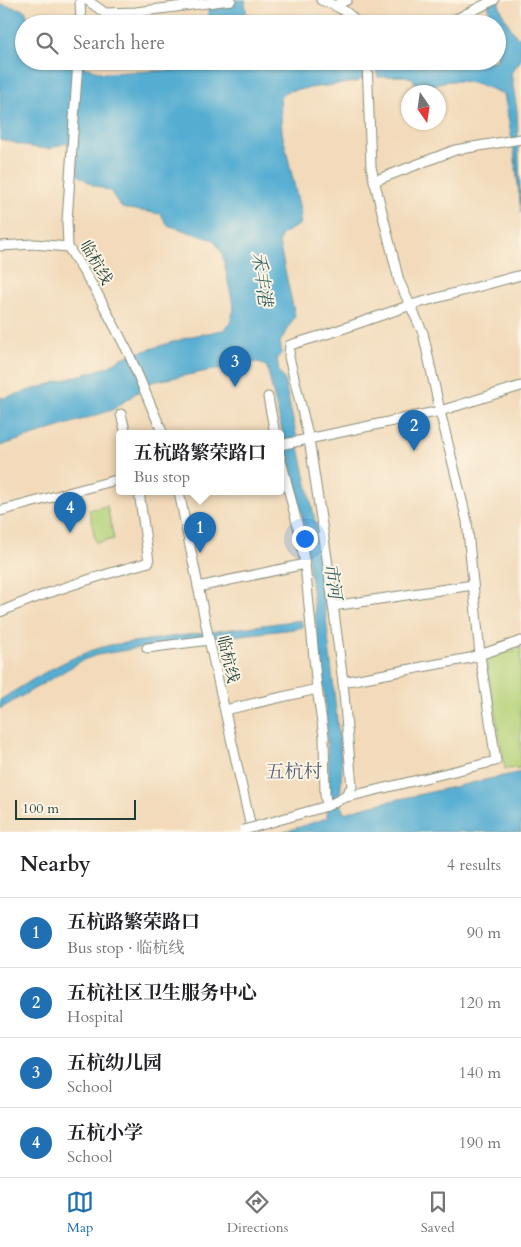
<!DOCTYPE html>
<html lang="en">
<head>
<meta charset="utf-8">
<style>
	:root { --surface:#fff; --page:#f6f6f6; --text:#202124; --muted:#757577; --line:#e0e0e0; --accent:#1f6fb2 }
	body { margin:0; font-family:Cardo,"Noto Serif SC",serif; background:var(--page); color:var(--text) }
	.compass { position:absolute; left:401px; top:85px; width:45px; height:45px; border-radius:50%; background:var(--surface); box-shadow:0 1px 4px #0004; rotate:167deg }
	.scale { position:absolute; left:15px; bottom:12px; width:121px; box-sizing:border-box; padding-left:5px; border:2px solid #1f3d34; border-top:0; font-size:14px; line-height:18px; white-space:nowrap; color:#1f3d34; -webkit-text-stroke:4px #fcf5e5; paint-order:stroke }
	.you { position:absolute; left:304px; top:538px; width:18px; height:18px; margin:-12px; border:4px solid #fff; border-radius:50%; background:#1a73e8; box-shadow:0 0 0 8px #1a73e833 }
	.badge { display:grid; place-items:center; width:32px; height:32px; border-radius:50%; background:var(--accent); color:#fff; font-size:16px; font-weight:700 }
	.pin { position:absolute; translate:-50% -41px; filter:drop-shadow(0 1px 2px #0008) }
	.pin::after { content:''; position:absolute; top:26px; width:18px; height:15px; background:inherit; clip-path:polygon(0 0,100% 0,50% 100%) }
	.popup { position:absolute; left:116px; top:430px; width:168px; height:65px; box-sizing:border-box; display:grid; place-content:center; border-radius:5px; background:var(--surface); filter:drop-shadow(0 1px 4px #0005); font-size:16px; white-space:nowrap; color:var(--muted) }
	.popup b { font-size:19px; color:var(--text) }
	.popup::after { content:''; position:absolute; left:50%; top:100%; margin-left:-10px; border:10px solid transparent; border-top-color:var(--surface) }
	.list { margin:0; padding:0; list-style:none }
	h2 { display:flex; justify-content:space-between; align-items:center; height:65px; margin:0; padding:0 20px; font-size:21px }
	h2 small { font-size:16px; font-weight:400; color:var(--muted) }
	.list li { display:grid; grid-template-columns:32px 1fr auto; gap:15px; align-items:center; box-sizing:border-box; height:70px; padding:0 20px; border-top:1px solid var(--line) }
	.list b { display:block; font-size:19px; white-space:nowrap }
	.list p { margin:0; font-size:16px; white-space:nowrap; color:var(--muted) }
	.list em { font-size:16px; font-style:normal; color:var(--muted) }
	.icon { flex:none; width:28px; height:28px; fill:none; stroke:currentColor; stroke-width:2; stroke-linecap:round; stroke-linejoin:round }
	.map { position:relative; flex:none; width:521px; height:832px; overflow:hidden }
	.search { position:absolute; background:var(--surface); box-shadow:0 1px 4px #0004; left:15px; right:15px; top:15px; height:55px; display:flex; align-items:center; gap:12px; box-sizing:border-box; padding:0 18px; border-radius:28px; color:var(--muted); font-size:19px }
	.sheet { height:345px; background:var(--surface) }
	nav { display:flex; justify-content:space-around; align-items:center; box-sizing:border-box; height:70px; border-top:1px solid var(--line); background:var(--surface); font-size:14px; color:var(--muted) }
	nav a { display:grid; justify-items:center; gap:2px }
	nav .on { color:var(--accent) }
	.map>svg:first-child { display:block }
	.green { fill:#b3d177; stroke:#698756 }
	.water { fill:#55add2; stroke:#3a7583 }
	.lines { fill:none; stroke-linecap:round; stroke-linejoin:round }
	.minor-casing { stroke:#888c77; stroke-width:11 }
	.minor { stroke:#fff; stroke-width:9 }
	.minor-bridge-casing { stroke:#888c77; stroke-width:11; stroke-linecap:butt }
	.minor-bridge { stroke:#fff; stroke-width:9 }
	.labels { text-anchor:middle; stroke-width:4; stroke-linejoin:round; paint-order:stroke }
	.street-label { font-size:16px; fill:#1f3d34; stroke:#fcf5e5 }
	.water-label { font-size:18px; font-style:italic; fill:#2f5f63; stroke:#fcf5e5 }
	.quarter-label { font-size:19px; fill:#545e71; stroke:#fcf5e5 }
</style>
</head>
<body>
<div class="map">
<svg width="521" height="832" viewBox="0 0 521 832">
	<rect width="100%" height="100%" fill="#fcf5e5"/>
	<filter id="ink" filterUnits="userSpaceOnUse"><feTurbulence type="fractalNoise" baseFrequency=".02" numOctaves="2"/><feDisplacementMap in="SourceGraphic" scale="10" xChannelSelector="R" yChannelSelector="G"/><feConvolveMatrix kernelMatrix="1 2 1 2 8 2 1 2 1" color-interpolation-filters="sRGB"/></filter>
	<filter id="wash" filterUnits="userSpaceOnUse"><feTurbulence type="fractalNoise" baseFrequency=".0096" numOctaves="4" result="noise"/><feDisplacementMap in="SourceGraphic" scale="20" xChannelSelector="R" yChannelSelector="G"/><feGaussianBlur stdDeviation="1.12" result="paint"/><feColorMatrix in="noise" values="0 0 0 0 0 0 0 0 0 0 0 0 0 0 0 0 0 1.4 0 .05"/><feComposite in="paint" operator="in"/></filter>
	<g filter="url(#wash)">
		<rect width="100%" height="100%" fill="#f2daba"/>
		<g class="green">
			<polygon points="107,506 114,539 96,543 89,510"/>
			<polygon points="521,648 521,768 505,769 486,659"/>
		</g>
		<g class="water">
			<polygon points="208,0 246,0 245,3 248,24 208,24"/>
			<path d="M487,0H498C501,13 509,26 517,37L521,36V60L511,73L517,110L521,212L514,151L504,94C484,86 465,78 443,82C437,83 430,87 424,87C418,87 415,83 412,78L404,76L378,77L376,70L400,63L423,66L441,65L458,61H497V24H492Z"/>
			<polygon points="0,4 25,10 30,24 24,24 24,61 65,61 104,73 179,70 201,65 204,61 338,61 340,67 347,72 364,71 364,78 356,82 287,91 280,98 282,132 301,214 299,225 282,234 279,243 295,316 280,342 282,353 277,358 279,372 284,379 316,525 342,766 340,804 344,813 368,806 521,772 521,832 284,832 327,818 329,778 324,689 304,524 267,367 259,362 243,364 152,382 112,410 0,446 0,397 4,398 108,367 121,358 192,336 223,330 230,323 234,309 222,253 214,240 167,225 161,214 122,208 110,191 93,185 78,175 76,145 65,143 49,149 30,147 0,139"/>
			<path d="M301,620L303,627L294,629L163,644L97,655L83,660L0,709V700C35,678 70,655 110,645Z"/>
		</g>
	</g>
	<g filter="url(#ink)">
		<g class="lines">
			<defs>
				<g id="minor">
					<polyline points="80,0 81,24"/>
					<polyline points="87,0 105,13 136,12 231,0"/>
					<path d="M321,0C334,5 350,11 357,24"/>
					<polyline points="336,5 347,0"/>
					<polyline points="440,24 452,21 494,0"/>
					<polyline points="78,61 67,221 68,247 96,291 129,354 163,434"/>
					<polyline points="374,181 455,150 521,139"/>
					<polyline points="0,246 34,244 68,247"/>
					<polyline points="268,397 275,434"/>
					<polyline points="121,414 126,434"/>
					<polyline points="280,445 440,411 521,386"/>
					<polyline points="280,456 298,527 305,564 317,689 324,736 325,795 327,806"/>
					<polyline points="179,492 209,640 252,832"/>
					<polyline points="0,511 120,479"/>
					<polyline points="198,587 305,564"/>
					<polyline points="333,606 473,585"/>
					<path d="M0,612C48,591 98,576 149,562L139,492"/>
					<polyline points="147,648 209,640"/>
					<polyline points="343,682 470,658 521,641"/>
					<polyline points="225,710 317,689"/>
					<polyline points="343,798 352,787 343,682 327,558 309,439 289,357 290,345 330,333 411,305 521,275"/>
					<polyline points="258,826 327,806 343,798 496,761 480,655 467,521 440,411 423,333 399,281 371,167 367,61"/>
				</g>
			</defs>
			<use href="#minor" class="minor-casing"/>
			<use href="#minor" class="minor"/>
			<defs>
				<polyline id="minor-bridge" points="244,830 258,826"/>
			</defs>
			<use href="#minor-bridge" class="minor-bridge-casing"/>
			<use href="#minor-bridge" class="minor-bridge"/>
		</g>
	</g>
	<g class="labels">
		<g class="street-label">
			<text transform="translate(97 262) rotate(60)" y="6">临杭线</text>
			<text transform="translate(229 659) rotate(77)" y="6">临杭线</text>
		</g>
		<g class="water-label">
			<text transform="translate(262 279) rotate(82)" y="6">禾丰港</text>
			<text transform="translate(333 581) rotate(82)" y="6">市河</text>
		</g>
		<g class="quarter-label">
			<text x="294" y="778">五杭村</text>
		</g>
	</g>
</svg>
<svg class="compass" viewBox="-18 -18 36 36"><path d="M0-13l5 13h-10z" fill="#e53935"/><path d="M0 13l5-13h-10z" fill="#757577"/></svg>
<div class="scale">100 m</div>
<div class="you"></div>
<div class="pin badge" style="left:200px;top:553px">1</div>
<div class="popup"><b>五杭路繁荣路口</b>Bus stop</div>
<div class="pin badge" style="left:414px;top:451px">2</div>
<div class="pin badge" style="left:235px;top:387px">3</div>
<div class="pin badge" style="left:70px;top:533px">4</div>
<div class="search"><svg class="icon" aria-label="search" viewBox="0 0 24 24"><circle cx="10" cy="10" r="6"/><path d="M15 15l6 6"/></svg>Search here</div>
</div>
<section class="sheet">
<h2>Nearby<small>4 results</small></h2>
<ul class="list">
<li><span class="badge">1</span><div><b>五杭路繁荣路口</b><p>Bus stop · 临杭线</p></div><em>90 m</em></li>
<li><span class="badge">2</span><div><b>五杭社区卫生服务中心</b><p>Hospital</p></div><em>120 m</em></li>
<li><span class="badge">3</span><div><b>五杭幼儿园</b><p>School</p></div><em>140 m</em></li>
<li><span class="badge">4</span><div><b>五杭小学</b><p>School</p></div><em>190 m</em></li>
</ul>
</section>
<nav>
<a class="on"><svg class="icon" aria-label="map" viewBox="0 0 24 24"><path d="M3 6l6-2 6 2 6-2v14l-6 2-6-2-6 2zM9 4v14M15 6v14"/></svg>Map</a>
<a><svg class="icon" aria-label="directions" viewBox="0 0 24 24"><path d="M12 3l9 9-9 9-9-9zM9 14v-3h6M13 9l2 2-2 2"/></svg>Directions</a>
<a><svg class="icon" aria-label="saved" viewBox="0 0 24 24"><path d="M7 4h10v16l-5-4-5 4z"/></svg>Saved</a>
</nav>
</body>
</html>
